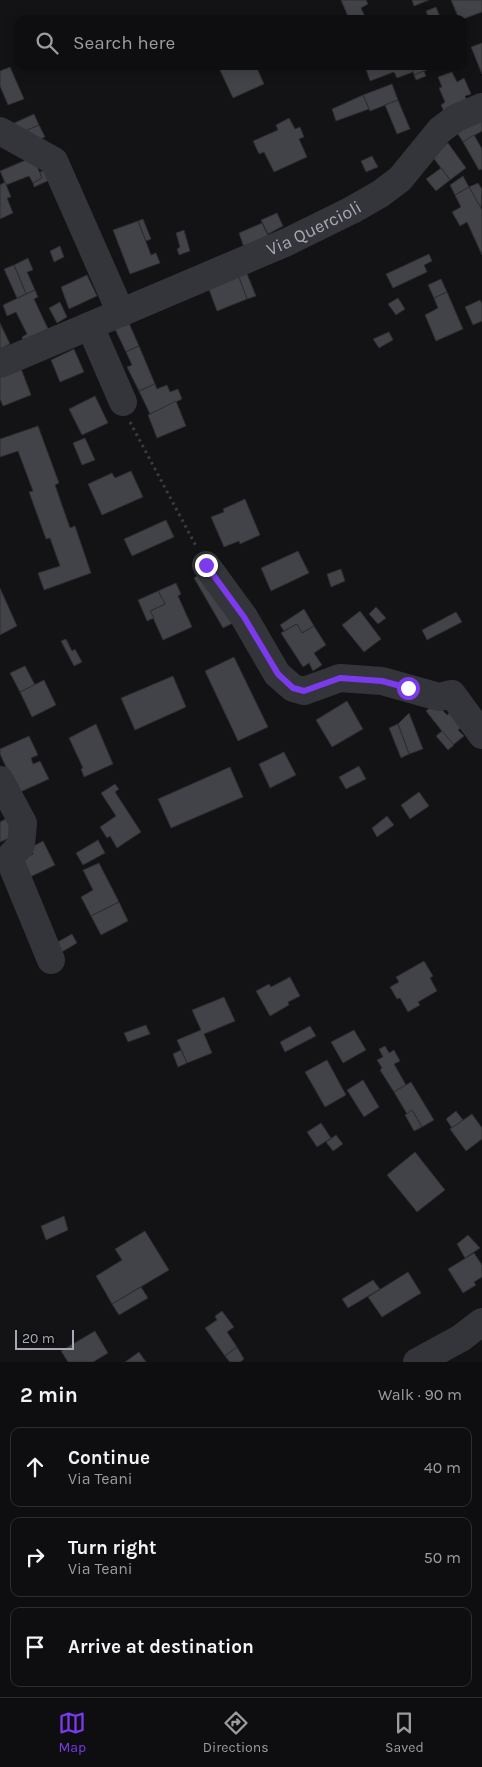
<!DOCTYPE html>
<html lang="en">
<head>
<meta charset="utf-8">
<style>
	:root { --surface:#0e0e10; --page:#171719; --text:#f1f3f6; --muted:#9b9c9f; --line:#2e2e30; --accent:#7c3aed }
	body { margin:0; font-family:Karla,sans-serif; background:var(--page); color:var(--text) }
	.scale { position:absolute; left:15px; bottom:12px; width:59px; box-sizing:border-box; padding-left:5px; border:2px solid #a5a9b5; border-top:0; font-size:14px; line-height:18px; white-space:nowrap; color:#a5a9b5; -webkit-text-stroke:4px #0e0e10; paint-order:stroke }
	.stop { position:absolute; width:15px; height:15px; margin:-11px; border:4px solid #7c3aed; border-radius:50%; background:#fff }
	.stop.end { background:#7c3aed; border-color:#fff; box-shadow:0 1px 5px #0008 }
	.list { margin:0; padding:0; list-style:none }
	h2 { display:flex; justify-content:space-between; align-items:center; height:65px; margin:0; padding:0 20px; font-size:21px }
	h2 small { font-size:16px; font-weight:400; color:var(--muted) }
	.list li { display:grid; grid-template-columns:32px 1fr auto; gap:15px; align-items:center; box-sizing:border-box; height:80px; margin:0 10px 10px; padding:0 10px; border:1px solid var(--line); border-radius:10px }
	.list b { display:block; font-size:19px; white-space:nowrap }
	.list p { margin:0; font-size:16px; white-space:nowrap; color:var(--muted) }
	.list em { font-size:16px; font-style:normal; color:var(--muted) }
	.icon { flex:none; width:28px; height:28px; fill:none; stroke:currentColor; stroke-width:2; stroke-linecap:round; stroke-linejoin:round }
	.map { position:relative; flex:none; width:482px; height:1362px; overflow:hidden }
	.search { position:absolute; background:var(--surface); box-shadow:0 2px 12px #0003; left:15px; right:15px; top:15px; height:55px; display:flex; align-items:center; gap:12px; box-sizing:border-box; padding:0 18px; border-radius:10px; color:var(--muted); font-size:19px }
	.sheet { height:335px; background:var(--surface) }
	nav { display:flex; justify-content:space-around; align-items:center; box-sizing:border-box; height:70px; border-top:1px solid var(--line); background:var(--surface); font-size:14px; color:var(--muted) }
	nav a { display:grid; justify-items:center; gap:2px }
	nav .on { color:var(--accent) }
	.map>svg:first-child { display:block }
	.building { fill:#424348; stroke:#2d2d31 }
	.lines { fill:none; stroke-linecap:round; stroke-linejoin:round }
	.path { stroke:#3a3c41; stroke-width:3; stroke-dasharray:2.5 4; stroke-linecap:butt }
	.minor { stroke:#34353a; stroke-width:28 }
	.route { stroke:#7c3aed; stroke-width:6 }
	.labels { text-anchor:middle; stroke-width:4; stroke-linejoin:round; paint-order:stroke }
	.street-label { font-size:18px; fill:#a5a9b5; stroke:#0e0e10 }
</style>
</head>
<body>
<div class="map">
<svg width="482" height="1362" viewBox="0 0 482 1362">
	<rect width="100%" height="100%" fill="#131315"/>
	<g class="building">
		<polygon points="341,0 366,0 368,4 361,8 366,19 349,19"/>
		<polygon points="412,0 429,0 414,6"/>
		<polygon points="451,0 482,0 482,12 463,19 459,19"/>
		<polygon points="436,7 441,19 429,19 426,11"/>
		<polygon points="482,43 482,74 471,47"/>
		<polygon points="218,66 256,66 264,84 233,98"/>
		<polygon points="365,66 411,66 413,72 397,78 394,72 370,81"/>
		<polygon points="411,66 431,66 432,68 414,75"/>
		<polygon points="10,67 24,99 8,105 0,86 0,71"/>
		<polygon points="424,71 426,76 416,80 414,75"/>
		<polygon points="452,72 457,82 464,78 471,94 465,96 469,107 446,116 441,105 445,102 439,88 442,87 438,77"/>
		<polygon points="392,84 398,100 370,111 363,95"/>
		<polygon points="363,95 369,109 336,121 332,109"/>
		<polygon points="398,100 410,129 397,134 385,105"/>
		<polygon points="34,114 39,125 23,132 12,124"/>
		<polygon points="289,118 295,129 300,127 304,137 299,139 307,157 274,172 264,152 259,154 253,141 278,130 276,125"/>
		<polygon points="482,119 482,131 463,142 454,128"/>
		<polygon points="39,125 45,137 32,143 23,132"/>
		<polygon points="474,135 482,149 482,169 479,170 463,142"/>
		<polygon points="448,143 466,168 450,180 432,156"/>
		<polygon points="372,156 378,167 366,172 361,161"/>
		<polygon points="33,157 42,178 33,183 29,176 6,185 0,171"/>
		<polygon points="441,168 450,180 436,191 426,179"/>
		<polygon points="48,169 52,179 34,187 33,183 42,178 40,172"/>
		<polygon points="463,176 469,187 455,195 450,185"/>
		<polygon points="5,182 11,197 7,198 13,213 0,219 0,185"/>
		<polygon points="478,183 482,189 481,209 469,187"/>
		<polygon points="469,187 482,210 482,255 467,222 460,226 452,212 461,207 455,195"/>
		<polygon points="277,213 283,226 268,234 261,220"/>
		<polygon points="143,219 151,239 146,241 138,221"/>
		<polygon points="138,221 151,255 156,253 160,263 130,274 113,230"/>
		<polygon points="262,223 271,242 246,253 239,233"/>
		<polygon points="184,230 190,251 179,255 177,249 180,247 176,233"/>
		<polygon points="60,246 64,257 54,262 50,251"/>
		<polygon points="429,254 432,261 424,265 427,272 393,288 386,274"/>
		<polygon points="28,258 33,270 27,272 35,290 26,294 14,265"/>
		<polygon points="14,265 26,294 17,298 4,269"/>
		<polygon points="245,269 256,296 247,299 237,272"/>
		<polygon points="237,272 247,299 217,311 207,284"/>
		<polygon points="87,275 97,296 69,309 61,287"/>
		<polygon points="441,279 447,292 434,298 428,285"/>
		<polygon points="35,290 38,297 34,299 50,333 25,345 22,337 27,334 16,312 7,316 3,305"/>
		<polygon points="447,292 463,329 436,341 425,315 438,308 434,298"/>
		<polygon points="398,298 405,309 396,315 388,304"/>
		<polygon points="480,300 482,304 482,321 473,325 465,307"/>
		<polygon points="60,302 67,317 57,323 49,308"/>
		<polygon points="128,321 139,346 126,352 114,327"/>
		<polygon points="0,323 10,344 0,349"/>
		<polygon points="389,332 393,340 379,348 373,339"/>
		<polygon points="139,346 155,384 139,391 127,367 132,365 126,352"/>
		<polygon points="74,349 84,372 60,382 51,360"/>
		<polygon points="19,363 31,395 3,406 0,399 0,371"/>
		<polygon points="155,384 157,389 167,385 170,392 178,389 182,399 150,414 139,391"/>
		<polygon points="95,396 108,423 82,435 69,409"/>
		<polygon points="176,401 186,426 157,438 148,415"/>
		<polygon points="38,426 59,483 55,485 70,528 75,526 91,573 44,590 38,573 60,566 50,538 46,539 29,492 33,491 18,451 0,457 0,439"/>
		<polygon points="85,438 95,460 82,465 73,443"/>
		<polygon points="131,471 143,497 102,515 88,484 112,473 115,478"/>
		<polygon points="245,499 260,535 240,544 239,541 224,547 211,517 224,512 223,509"/>
		<polygon points="166,520 174,537 132,556 124,539"/>
		<polygon points="298,551 309,573 271,591 261,568"/>
		<polygon points="341,569 345,581 331,587 327,574"/>
		<polygon points="204,572 233,623 223,628 194,578"/>
		<polygon points="176,583 181,594 178,596 192,627 163,640 150,611 165,604 158,591"/>
		<polygon points="0,588 17,626 0,635"/>
		<polygon points="158,591 165,604 150,611 154,618 147,621 138,600"/>
		<polygon points="376,607 386,618 378,624 369,614"/>
		<polygon points="304,609 314,626 302,633 297,624 284,631 280,625"/>
		<polygon points="360,611 381,639 364,652 342,625"/>
		<polygon points="456,612 462,622 427,640 422,630"/>
		<polygon points="297,624 302,633 314,626 326,645 314,653 322,665 313,671 309,663 303,667 281,633"/>
		<polygon points="66,639 72,651 75,649 82,662 74,666 61,641"/>
		<polygon points="234,657 268,727 238,741 205,671"/>
		<polygon points="25,666 35,685 20,692 10,673"/>
		<polygon points="173,676 186,707 135,730 121,698"/>
		<polygon points="44,680 56,705 32,717 20,692"/>
		<polygon points="347,701 363,729 332,747 316,720"/>
		<polygon points="436,703 447,715 451,712 463,726 458,730 464,736 453,745 426,711"/>
		<polygon points="409,713 423,749 409,754 398,724"/>
		<polygon points="96,724 113,764 84,777 81,769 83,768 69,738"/>
		<polygon points="398,724 409,754 401,758 389,728"/>
		<polygon points="442,731 454,745 448,750 436,736"/>
		<polygon points="29,736 38,755 31,758 33,764 40,761 49,779 18,793 0,754 0,749"/>
		<polygon points="284,752 296,775 270,788 259,764"/>
		<polygon points="359,766 366,779 346,789 339,777"/>
		<polygon points="230,767 243,797 171,828 158,799"/>
		<polygon points="115,784 119,789 115,792 141,832 117,848 110,836 107,838 100,827 116,816 101,793"/>
		<polygon points="419,792 429,806 410,819 401,805"/>
		<polygon points="387,816 394,825 377,837 372,828"/>
		<polygon points="9,817 17,835 0,842 0,822"/>
		<polygon points="98,840 105,853 83,865 76,853"/>
		<polygon points="43,841 55,865 26,879 17,862 33,854 30,848"/>
		<polygon points="99,863 119,902 91,916 81,897 93,890 83,870"/>
		<polygon points="119,902 128,921 101,935 91,916"/>
		<polygon points="72,934 77,943 60,953 54,944"/>
		<polygon points="424,961 433,976 430,978 437,991 418,1002 420,1005 408,1012 400,998 397,999 390,987 399,982 396,977"/>
		<polygon points="290,977 300,996 288,1002 289,1005 270,1016 256,991 269,984 271,987"/>
		<polygon points="224,997 235,1021 204,1034 212,1053 187,1063 177,1040 201,1030 192,1010"/>
		<polygon points="146,1025 150,1034 128,1042 124,1033"/>
		<polygon points="310,1026 316,1036 285,1052 280,1042"/>
		<polygon points="354,1030 366,1050 343,1063 331,1042"/>
		<polygon points="385,1046 389,1053 394,1050 400,1061 394,1064 406,1085 394,1092 380,1070 382,1068 377,1060 383,1057 379,1049"/>
		<polygon points="181,1050 187,1063 178,1067 173,1054"/>
		<polygon points="327,1060 346,1095 325,1107 305,1072"/>
		<polygon points="363,1080 379,1107 364,1117 347,1090"/>
		<polygon points="411,1082 434,1120 422,1127 412,1110 407,1114 394,1092"/>
		<polygon points="412,1110 422,1127 414,1131 405,1115"/>
		<polygon points="456,1111 463,1120 452,1128 446,1119"/>
		<polygon points="472,1114 482,1128 482,1139 466,1151 450,1129"/>
		<polygon points="321,1123 331,1138 317,1147 307,1132"/>
		<polygon points="336,1135 343,1144 333,1151 326,1142"/>
		<polygon points="415,1152 445,1190 417,1212 387,1175"/>
		<polygon points="64,1216 68,1230 46,1240 41,1226"/>
		<polygon points="145,1231 169,1270 112,1304 96,1276 122,1260 115,1249"/>
		<polygon points="468,1235 480,1248 465,1258 457,1244"/>
		<polygon points="474,1253 482,1265 482,1277 474,1282 476,1285 463,1293 448,1269"/>
		<polygon points="408,1272 421,1293 382,1317 368,1297"/>
		<polygon points="373,1280 380,1289 348,1308 342,1299"/>
		<polygon points="141,1287 148,1298 119,1315 112,1304"/>
		<polygon points="222,1311 234,1327 227,1332 237,1347 225,1356 205,1328 217,1320 215,1316"/>
		<polygon points="95,1331 108,1353 93,1362 68,1362 61,1351"/>
		<polygon points="237,1347 244,1359 240,1362 230,1362 225,1356"/>
		<polygon points="139,1352 146,1362 125,1362"/>
	</g>
	<g class="lines">
		<polyline class="path" points="130,422 196,546"/>
		<g class="minor">
			<polyline points="0,131 54,161 121,313"/>
			<polyline points="90,326 123,402"/>
			<path id="s1" d="M0,364L287,242L352,210L380,194L400,179L440,130L456,118L482,107"/>
			<polyline points="206,565 244,617 277,674 293,688 304,691 340,678 382,681 439,697 452,694 482,735"/>
			<polyline points="0,780 23,823 21,845 9,858 51,960"/>
			<polyline points="417,1362 461,1338 482,1322"/>
		</g>
	</g>
	<g class="lines">
		<polyline class="route" points="206,565 244,617 278,674 293,688 304,691 340,678 382,681 408,688"/>
	</g>
	<g class="labels">
		<g class="street-label">
			<text dy="6" stroke="none"><textPath href="#s1" startOffset="342">Via Quercioli</textPath></text>
		</g>
	</g>
</svg>
<div class="scale">20 m</div>
<div class="stop" style="left:408px;top:688px"></div>
<div class="stop end" style="left:206px;top:565px"></div>
<div class="search"><svg class="icon" aria-label="search" viewBox="0 0 24 24"><circle cx="10" cy="10" r="6"/><path d="M15 15l6 6"/></svg>Search here</div>
</div>
<section class="sheet">
<h2>2 min<small>Walk · 90 m</small></h2>
<ul class="list">
<li><svg class="icon" aria-label="ahead" viewBox="0 0 24 24"><path d="M12 20V5M6 11l6-6 6 6"/></svg><div><b>Continue</b><p>Via Teani</p></div><em>40 m</em></li>
<li><svg class="icon" aria-label="right" viewBox="0 0 24 24"><path d="M7 20v-9h11M14 6l5 5-5 5"/></svg><div><b>Turn right</b><p>Via Teani</p></div><em>50 m</em></li>
<li><svg class="icon" aria-label="arrive" viewBox="0 0 24 24"><path d="M6 21V4h12l-3 4 3 4H6"/></svg><div><b>Arrive at destination</b></div></li>
</ul>
</section>
<nav>
<a class="on"><svg class="icon" aria-label="map" viewBox="0 0 24 24"><path d="M3 6l6-2 6 2 6-2v14l-6 2-6-2-6 2zM9 4v14M15 6v14"/></svg>Map</a>
<a><svg class="icon" aria-label="directions" viewBox="0 0 24 24"><path d="M12 3l9 9-9 9-9-9zM9 14v-3h6M13 9l2 2-2 2"/></svg>Directions</a>
<a><svg class="icon" aria-label="saved" viewBox="0 0 24 24"><path d="M7 4h10v16l-5-4-5 4z"/></svg>Saved</a>
</nav>
</body>
</html>
